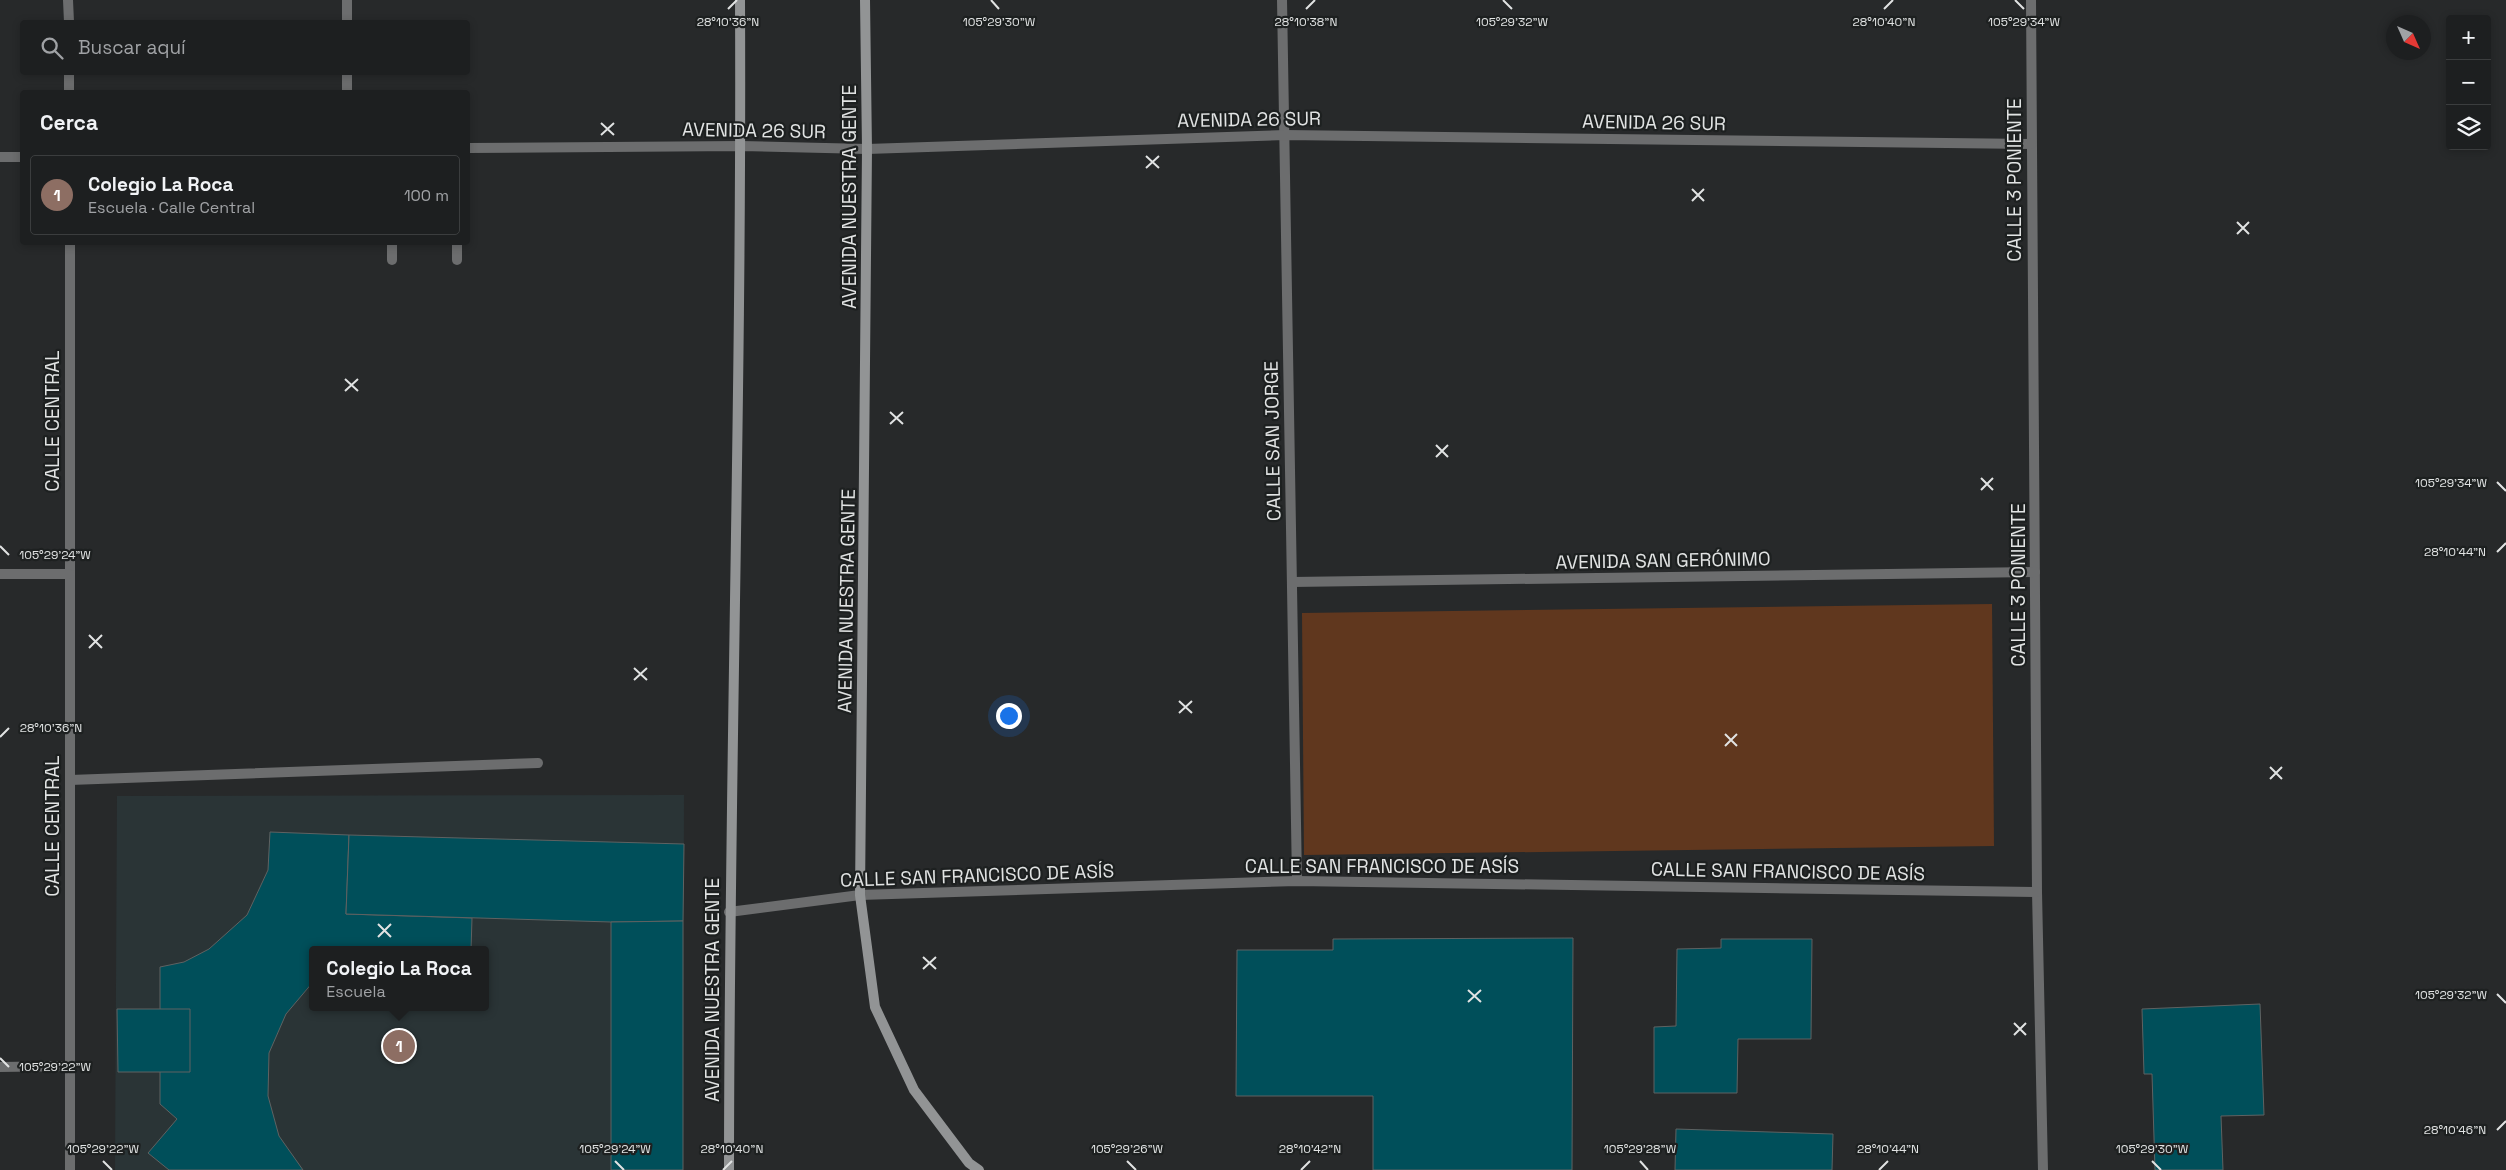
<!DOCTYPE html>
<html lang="es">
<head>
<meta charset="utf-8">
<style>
	:root { --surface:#1d1f20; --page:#2a2c2d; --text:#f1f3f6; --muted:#a0a2a5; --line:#3b3d3e; --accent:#0b8043 }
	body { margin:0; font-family:"Space Grotesk",sans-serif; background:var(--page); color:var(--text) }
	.controls { position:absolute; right:15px; top:15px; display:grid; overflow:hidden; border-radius:5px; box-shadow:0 2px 8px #0003 }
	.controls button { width:45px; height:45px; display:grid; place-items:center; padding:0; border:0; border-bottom:1px solid var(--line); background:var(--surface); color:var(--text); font:25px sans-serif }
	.compass { position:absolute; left:2386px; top:15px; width:45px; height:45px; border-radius:50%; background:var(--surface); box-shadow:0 2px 8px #0003; rotate:135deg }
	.you { position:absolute; left:1008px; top:715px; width:18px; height:18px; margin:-12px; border:4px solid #fff; border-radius:50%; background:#1a73e8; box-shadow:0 0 0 8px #1a73e833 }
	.badge { display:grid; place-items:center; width:32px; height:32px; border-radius:50%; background:var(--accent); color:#fff; font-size:16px; font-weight:700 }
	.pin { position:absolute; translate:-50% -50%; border:2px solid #fff; box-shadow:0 1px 5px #0006 }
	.popup { position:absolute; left:309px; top:946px; width:180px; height:65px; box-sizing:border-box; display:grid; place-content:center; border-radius:5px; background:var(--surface); filter:drop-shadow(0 1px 4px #0005); font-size:16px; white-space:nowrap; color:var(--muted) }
	.popup b { font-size:19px; color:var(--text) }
	.popup::after { content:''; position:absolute; left:50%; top:100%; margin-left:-10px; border:10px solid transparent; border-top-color:var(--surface) }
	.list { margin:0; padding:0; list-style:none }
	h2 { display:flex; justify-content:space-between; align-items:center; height:65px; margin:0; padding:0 20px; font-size:21px }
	h2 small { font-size:16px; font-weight:400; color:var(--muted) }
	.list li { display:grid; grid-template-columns:32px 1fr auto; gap:15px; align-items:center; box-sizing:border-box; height:80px; margin:0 10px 10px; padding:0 10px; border:1px solid var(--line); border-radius:5px }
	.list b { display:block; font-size:19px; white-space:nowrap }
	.list p { margin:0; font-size:16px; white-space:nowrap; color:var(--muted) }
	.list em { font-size:16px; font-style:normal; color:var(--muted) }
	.icon { flex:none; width:28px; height:28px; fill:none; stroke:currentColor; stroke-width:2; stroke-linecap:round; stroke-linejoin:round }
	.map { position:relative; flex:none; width:2506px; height:1170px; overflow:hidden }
	.search { position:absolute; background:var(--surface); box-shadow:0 2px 8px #0003; left:20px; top:20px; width:450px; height:55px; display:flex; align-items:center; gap:12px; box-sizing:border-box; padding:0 18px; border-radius:5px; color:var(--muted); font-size:19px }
	.panel { position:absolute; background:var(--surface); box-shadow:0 2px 8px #0003; left:20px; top:90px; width:450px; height:155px; border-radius:5px }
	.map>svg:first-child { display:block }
	.built { fill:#2a3436; fill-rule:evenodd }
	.green { fill:#60371e }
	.building { fill:#004f5a; stroke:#5f6262 }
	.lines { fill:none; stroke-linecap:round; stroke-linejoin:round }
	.service { stroke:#6c6d6e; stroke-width:10 }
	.minor { stroke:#6c6d6e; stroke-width:10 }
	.secondary { stroke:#929495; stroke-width:10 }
	.ticks { fill:none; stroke:#e1e3e3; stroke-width:2 }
	.labels { text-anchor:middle; stroke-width:4.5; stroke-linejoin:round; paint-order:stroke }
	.street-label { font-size:19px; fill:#e1e3e3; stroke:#1d2020 }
	.ticks-label { font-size:12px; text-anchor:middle; fill:#e1e3e3; stroke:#1d2020; stroke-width:4.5; stroke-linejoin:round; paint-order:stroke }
</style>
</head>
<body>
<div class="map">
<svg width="2506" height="1170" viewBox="0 0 2506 1170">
	<rect width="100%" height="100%" fill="#27292a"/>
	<path class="built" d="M684,795L683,1170H115L117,796ZM313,950H485V1007H313Z"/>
	<polygon class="green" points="1992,604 1994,846 1304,855 1302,613"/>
	<g class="building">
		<polygon points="270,832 349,835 346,914 472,918 471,950 313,950 313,982 286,1014 269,1053 268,1096 279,1136 303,1170 169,1170 148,1153 177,1119 160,1104 160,967 184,962 209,949 247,915 268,870"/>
		<polygon points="349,835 684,844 683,921 611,922 346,914"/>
		<polygon points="683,921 683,1170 611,1170 611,922"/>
		<polygon points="1573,938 1572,1170 1373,1170 1373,1096 1236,1096 1237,950 1333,950 1333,939"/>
		<polygon points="1721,939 1812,939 1811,1039 1738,1039 1737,1093 1654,1093 1654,1027 1676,1026 1677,949 1721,948"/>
		<polygon points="2260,1004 2264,1115 2221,1116 2223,1170 2155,1170 2152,1074 2144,1074 2142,1009"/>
		<polygon points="117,1009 190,1009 190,1072 118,1072"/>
		<polygon points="1676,1129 1833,1134 1832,1170 1675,1170"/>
	</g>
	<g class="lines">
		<g class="service">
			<polyline points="457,242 457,260"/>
			<polyline points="392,260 392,242"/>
			<polyline points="70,780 538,763"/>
		</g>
		<g class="minor">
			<polyline points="68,0 69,22"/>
			<polyline points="347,0 347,22"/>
			<polyline points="1282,0 1297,881"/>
			<polyline points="2031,0 2037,892 2043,1170"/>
			<polyline points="69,72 69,92"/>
			<polyline points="347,72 347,92"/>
			<polyline points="468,148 741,146 867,149 1285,135 2031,144"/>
			<polyline points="0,157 22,157"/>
			<polyline points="70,242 70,1170"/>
			<polyline points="0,574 69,574"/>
			<polyline points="1292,582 2035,572"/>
			<polyline points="729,912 860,895 1297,881 2037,892"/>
			<polyline points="0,1067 70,1066"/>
		</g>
		<g class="secondary">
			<polyline points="865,0 867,149 860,895 875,1007 914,1090 969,1163 979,1170"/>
			<path d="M729,1170C729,780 742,390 740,0"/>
		</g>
	</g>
	<path class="ticks" d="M991,0L999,9M1503,0L1512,9M2015,0L2024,9M728,9L737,0M1306,9L1315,0M1884,9L1893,0M601,123L614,135M601,135L614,123M1146,156L1159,168M1146,168L1159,156M1692,189L1704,201M1692,201L1704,189M2237,222L2249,234M2237,234L2249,222M345,379L358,391M345,391L358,379M890,412L903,424M890,424L903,412M1436,445L1448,457M1436,457L1448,445M1981,478L1993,490M2497,482L2506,491M1981,490L1993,478M0,546L9,555M2497,552L2506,543M89,635L102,648M89,648L102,635M634,668L647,680M634,680L647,668M1179,701L1192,713M1179,713L1192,701M1725,734L1737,746M0,737L9,728M1725,746L1737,734M2270,767L2282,779M2270,779L2282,767M378,924L391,937M378,937L391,924M923,957L936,969M923,969L936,957M1468,990L1481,1002M2497,994L2506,1003M1468,1002L1481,990M2014,1023L2026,1035M2014,1035L2026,1023M0,1058L9,1067M2497,1130L2506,1121M103,1161L112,1170M615,1161L624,1170M1127,1161L1136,1170M1640,1161L1648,1170M2152,1161L2161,1170M723,1170L732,1161M1301,1170L1310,1161M1879,1170L1888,1161"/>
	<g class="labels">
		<g class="street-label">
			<text transform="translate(1249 119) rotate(-1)" y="7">AVENIDA 26 SUR</text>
			<text transform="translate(1654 122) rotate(1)" y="7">AVENIDA 26 SUR</text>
			<text transform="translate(754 130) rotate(1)" y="7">AVENIDA 26 SUR</text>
			<text transform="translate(2014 180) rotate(-90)" y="7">CALLE 3 PONIENTE</text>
			<text transform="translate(849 197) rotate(-90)" y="7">AVENIDA NUESTRA GENTE</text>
			<text transform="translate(52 421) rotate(-90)" y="7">CALLE CENTRAL</text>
			<text transform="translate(1272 441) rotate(-91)" y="7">CALLE SAN JORGE</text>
			<text transform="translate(1663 560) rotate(-1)" y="7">AVENIDA SAN GERÓNIMO</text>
			<text transform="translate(2018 585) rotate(-90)" y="7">CALLE 3 PONIENTE</text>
			<text transform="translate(846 601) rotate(-89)" y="7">AVENIDA NUESTRA GENTE</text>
			<text transform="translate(52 826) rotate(-90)" y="7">CALLE CENTRAL</text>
			<text x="1382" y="873">CALLE SAN FRANCISCO DE ASÍS</text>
			<text transform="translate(1788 871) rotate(1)" y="7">CALLE SAN FRANCISCO DE ASÍS</text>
			<text transform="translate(977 875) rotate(-2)" y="7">CALLE SAN FRANCISCO DE ASÍS</text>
			<text transform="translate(712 990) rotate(-90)" y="7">AVENIDA NUESTRA GENTE</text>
		</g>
	</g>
	<g class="ticks-label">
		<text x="728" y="26">28°10'36"N</text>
		<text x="999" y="26">105°29'30"W</text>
		<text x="1306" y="26">28°10'38"N</text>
		<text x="1512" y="26">105°29'32"W</text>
		<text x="1884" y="26">28°10'40"N</text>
		<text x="2024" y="26">105°29'34"W</text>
		<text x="2451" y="487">105°29'34"W</text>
		<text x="2455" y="556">28°10'44"N</text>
		<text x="55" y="559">105°29'24"W</text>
		<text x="51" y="732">28°10'36"N</text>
		<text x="2451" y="999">105°29'32"W</text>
		<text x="55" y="1071">105°29'22"W</text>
		<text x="2455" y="1134">28°10'46"N</text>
		<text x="732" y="1153">28°10'40"N</text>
		<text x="1310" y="1153">28°10'42"N</text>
		<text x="103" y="1153">105°29'22"W</text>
		<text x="615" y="1153">105°29'24"W</text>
		<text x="1127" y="1153">105°29'26"W</text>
		<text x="1640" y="1153">105°29'28"W</text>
		<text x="1888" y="1153">28°10'44"N</text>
		<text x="2152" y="1153">105°29'30"W</text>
	</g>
</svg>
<div class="controls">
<button>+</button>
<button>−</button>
<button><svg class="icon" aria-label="layers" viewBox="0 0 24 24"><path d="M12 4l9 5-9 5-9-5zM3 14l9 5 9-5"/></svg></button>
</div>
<svg class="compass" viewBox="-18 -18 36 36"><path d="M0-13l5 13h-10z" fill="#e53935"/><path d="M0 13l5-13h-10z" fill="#a0a2a5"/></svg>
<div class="you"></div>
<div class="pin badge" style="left:399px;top:1046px;background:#8d6e63">1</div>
<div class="popup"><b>Colegio La Roca</b>Escuela</div>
<div class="search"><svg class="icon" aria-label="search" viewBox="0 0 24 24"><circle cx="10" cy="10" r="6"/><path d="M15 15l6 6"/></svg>Buscar aquí</div>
<section class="panel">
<h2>Cerca<small></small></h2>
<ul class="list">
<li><span class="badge" style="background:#8d6e63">1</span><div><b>Colegio La Roca</b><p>Escuela · Calle Central</p></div><em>100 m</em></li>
</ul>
</section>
</div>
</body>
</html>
